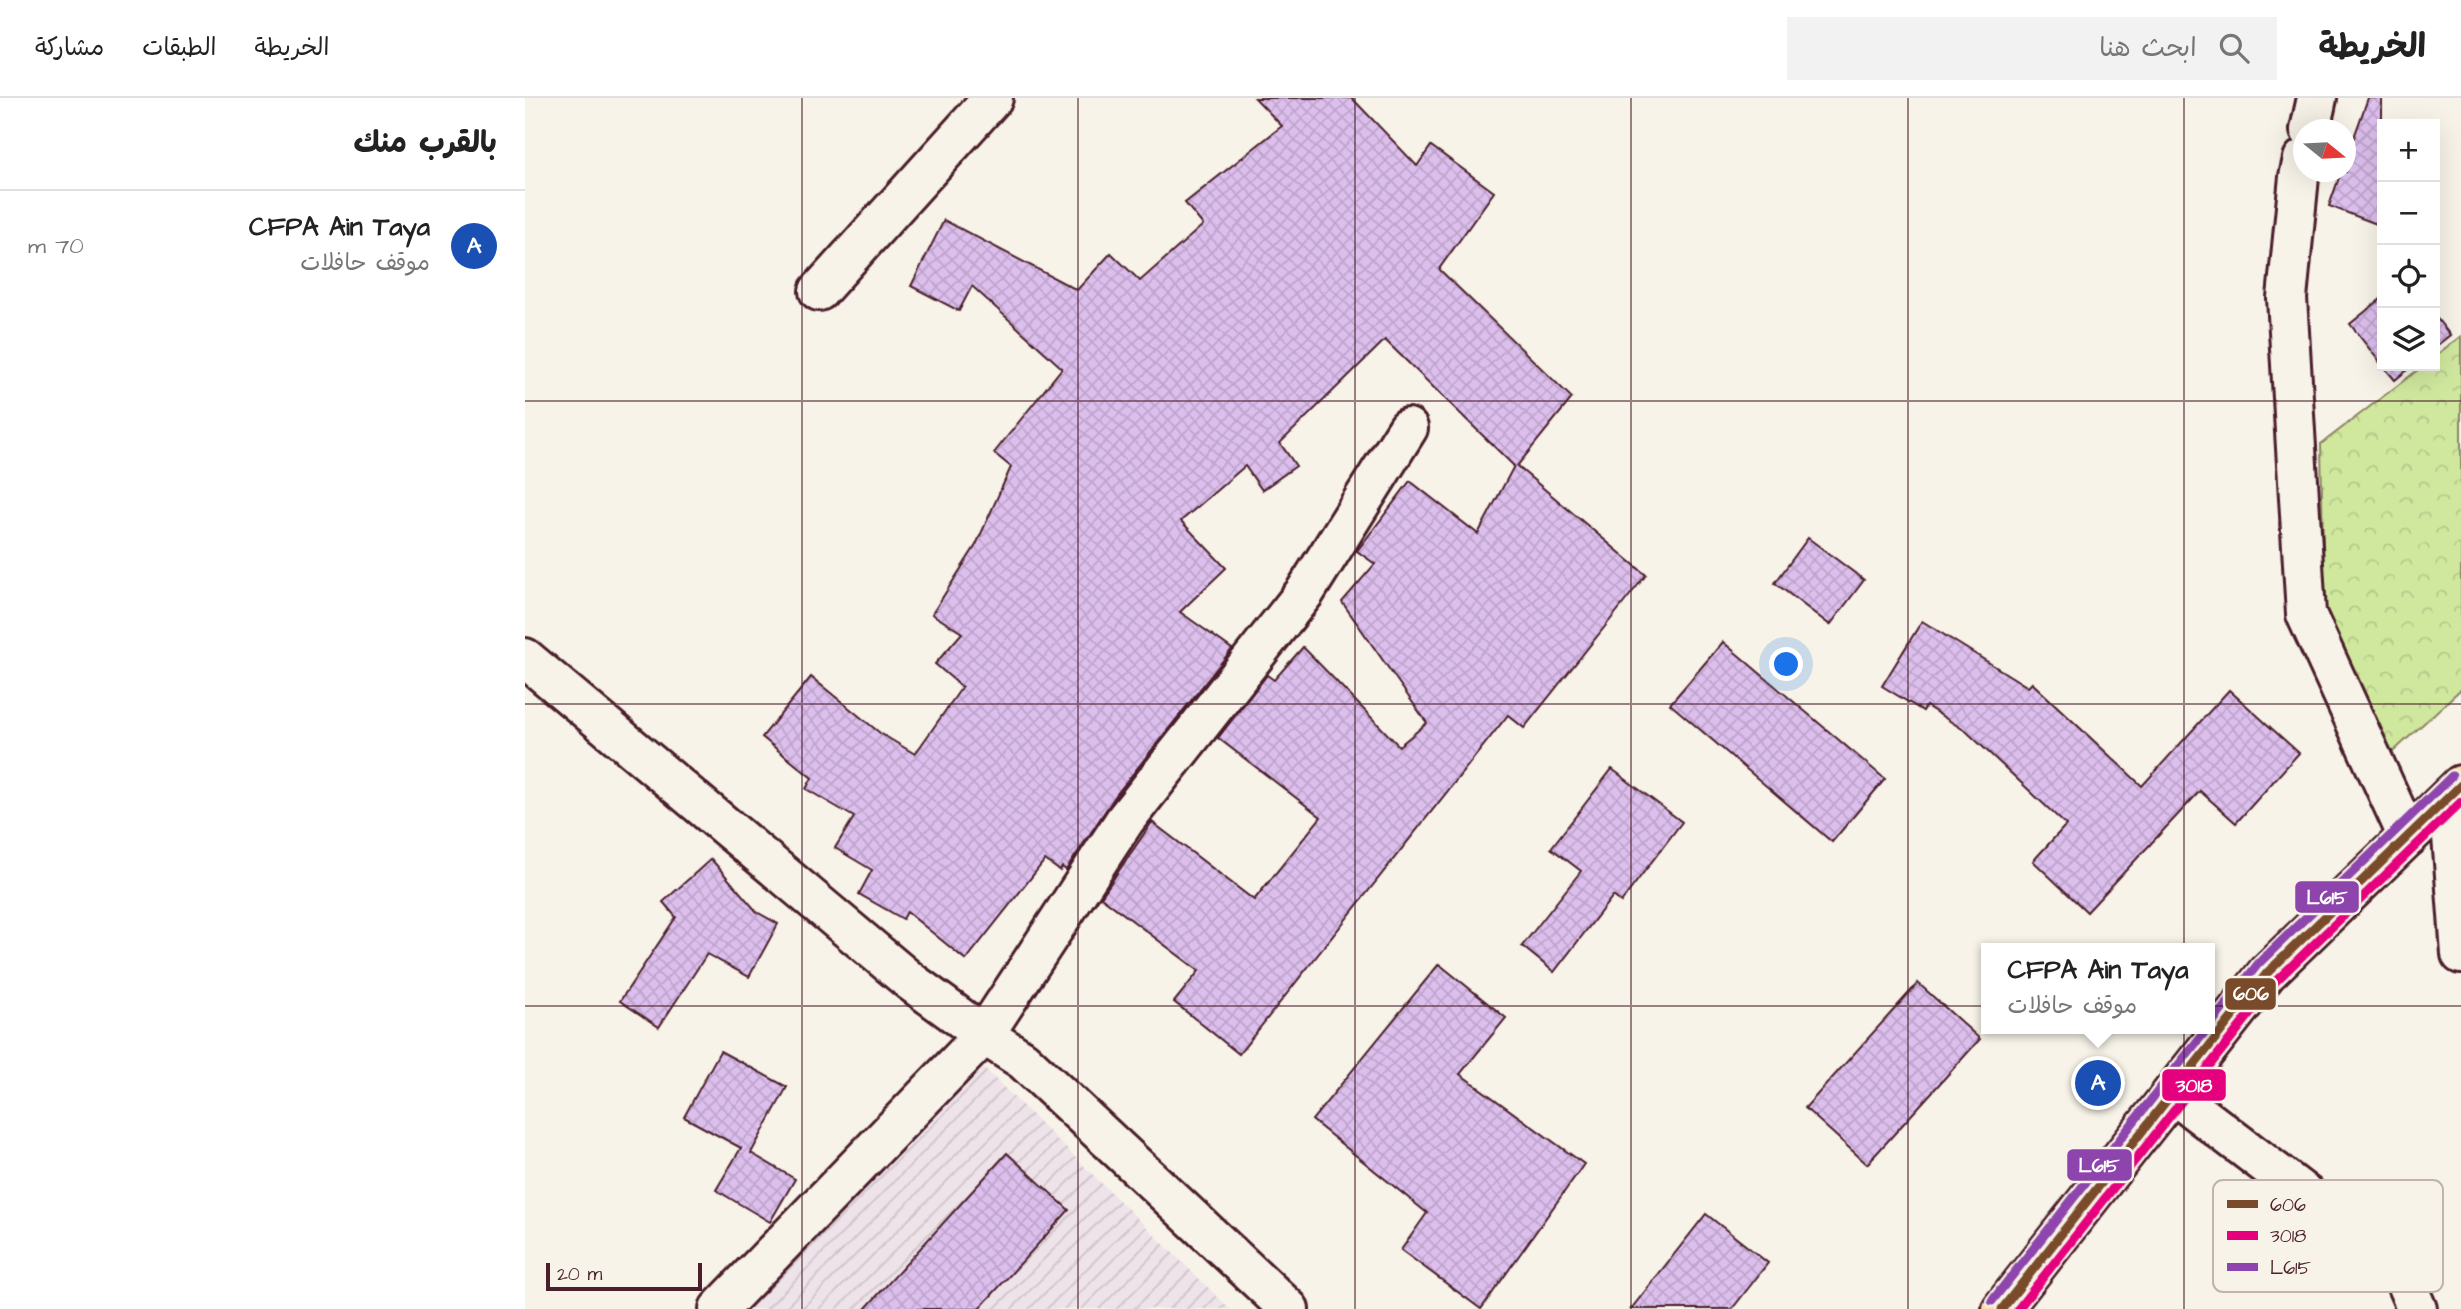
<!DOCTYPE html>
<html lang="ar">
<head>
<meta charset="utf-8">
<style>
	:root { --surface:#fff; --page:#f2f2f2; --text:#222; --muted:#767676; --line:#e0e0e0; --accent:#d1495b }
	body { margin:0; font-family:"Architects Daughter","Playpen Sans Arabic",sans-serif; background:var(--page); color:var(--text); direction:rtl }
	.controls { position:absolute; right:21px; top:21px; display:grid; overflow:hidden; border-radius:0px; box-shadow:0 7px 28px #0002 }
	.controls button { width:63px; height:63px; display:grid; place-items:center; padding:0; border:0; border-bottom:2px solid var(--line); background:var(--surface); color:var(--text); font:35px sans-serif }
	.compass { position:absolute; left:1768px; top:21px; width:63px; height:63px; border-radius:50%; background:var(--surface); box-shadow:0 7px 28px #0002; rotate:108deg }
	.scale { position:absolute; left:21px; bottom:18px; width:156px; box-sizing:border-box; padding-left:7px; border:4px solid #4a1f2b; border-top:0; font-size:19px; line-height:24px; white-space:nowrap; color:#4a1f2b; -webkit-text-stroke:5px #f7f3e8; paint-order:stroke }
	.you { position:absolute; left:1262px; top:567px; width:24px; height:24px; margin:-18px; border:5px solid #fff; border-radius:50%; background:#1a73e8; box-shadow:0 0 0 10px #1a73e833 }
	.badge { display:grid; place-items:center; width:46px; height:46px; border-radius:50%; background:var(--accent); color:#fff; font-size:23px; font-weight:700 }
	.pin { position:absolute; translate:-50% -50%; border:4px solid #fff; box-shadow:0 2px 7px #0006 }
	.popup { position:absolute; left:1456px; top:845px; width:234px; height:91px; box-sizing:border-box; display:grid; place-content:center; border-radius:0px; background:var(--surface); filter:drop-shadow(0 2px 5px #0005); font-size:23px; white-space:nowrap; color:var(--muted) }
	.popup b { font-size:26px; color:var(--text) }
	.popup::after { content:''; position:absolute; left:50%; top:100%; margin-left:-14px; border:14px solid transparent; border-top-color:var(--surface) }
	.list { margin:0; padding:0; list-style:none }
	h2 { display:flex; justify-content:space-between; align-items:center; height:91px; margin:0; padding:0 28px; font-size:30px }
	h2 small { font-size:23px; font-weight:400; color:var(--muted) }
	.list li { display:grid; grid-template-columns:46px 1fr auto; gap:21px; align-items:center; box-sizing:border-box; height:112px; padding:0 28px; border-top:2px solid var(--line) }
	.list b { display:block; font-size:26px; white-space:nowrap }
	.list p { margin:0; font-size:23px; white-space:nowrap; color:var(--muted) }
	.list em { font-size:23px; font-style:normal; color:var(--muted) }
	.icon { flex:none; width:38px; height:38px; fill:none; stroke:currentColor; stroke-width:2; stroke-linecap:round; stroke-linejoin:round }
	.map { position:relative; flex:none; width:1936px; height:1211px; overflow:hidden; direction:ltr }
	header { display:flex; align-items:center; gap:42px; box-sizing:border-box; height:98px; padding:0 35px; background:var(--surface); border-bottom:2px solid var(--line) }
	header strong { font-size:33px }
	nav { display:flex; gap:38px; margin-inline-start:auto; font-size:24px }
	.search { width:490px; height:63px; background:var(--page); display:flex; align-items:center; gap:18px; box-sizing:border-box; padding:0 24px; border-radius:0px; color:var(--muted); font-size:26px }
	main { display:flex }
	aside { flex:1; background:var(--surface) }
	.map>svg:first-child { display:block }
	.industrial { fill:url(#industrial-furrows) }
	.forest { fill:url(#forest-crowns); stroke:#8d8464; stroke-width:2 }
	.building { fill:url(#building-cross-hatch); stroke:#4a1f2b; stroke-width:2 }
	.lines { fill:none; stroke-linecap:round; stroke-linejoin:round }
	.street-casing { stroke:#4a1f2b; stroke-width:44 }
	.primary-casing { stroke:#4a1f2b; stroke-width:44 }
	.street { stroke:#f7f3e8; stroke-width:38 }
	.primary { stroke:#f9deab; stroke-width:38 }
	.bus-1-casing { stroke:#f7f3e8; stroke-width:14 }
	.bus-2-casing { stroke:#f7f3e8; stroke-width:14 }
	.bus-3-casing { stroke:#f7f3e8; stroke-width:14 }
	.bus-1 { stroke:#7a4b2a; stroke-width:9 }
	.bus-2 { stroke:#e5007d; stroke-width:9 }
	.bus-3 { stroke:#8e44ad; stroke-width:9 }
	.grid { fill:none; stroke:#4a1f2b; stroke-width:2; stroke-opacity:0.55 }
	.key { fill:#f7f3e8; stroke:#c3b3af; stroke-width:2 }
	.key-label { font-size:19px; fill:#4a1f2b }
	.line-badge { stroke:#f7f3e8; stroke-width:2.5 }
	.badge-label { font-size:19px; text-anchor:middle; font-weight:bold; fill:#fff }
</style>
</head>
<body>
<header>
<strong>الخريطة</strong>
<div class="search"><svg class="icon" aria-label="search" viewBox="0 0 24 24"><circle cx="10" cy="10" r="6"/><path d="M15 15l6 6"/></svg>ابحث هنا</div>
<nav><a>الخريطة</a><a>الطبقات</a><a>مشاركة</a></nav>
</header>
<main>
<div class="map">
<svg width="1936" height="1211" viewBox="0 0 1936 1211">
	<defs>
		<pattern id="industrial-furrows" width="10" height="10" patternUnits="userSpaceOnUse" patternTransform="scale(1.75)"><rect width="10" height="10" fill="#efe3ea"/><path d="M-1 1l2-2M0 10L10 0M9 11l2-2" fill="none" stroke="#cec2c9"/></pattern>
		<pattern id="forest-crowns" width="20" height="18" patternUnits="userSpaceOnUse" patternTransform="scale(1.75)"><rect width="20" height="18" fill="#d0e89e"/><path d="M2 6a3 3 0 1 1 6 0M12 15a3 3 0 1 1 6 0" fill="none" stroke="#b4c788"/></pattern>
		<pattern id="building-cross-hatch" width="8" height="8" patternUnits="userSpaceOnUse" patternTransform="scale(1.75)"><rect width="8" height="8" fill="#dcbfed"/><path d="M0 0l8 8M0 8l8-8" fill="none" stroke="#bea4cb"/></pattern>
	</defs>
	<rect width="100%" height="100%" fill="#f7f3e8"/>
	<filter id="ink" filterUnits="userSpaceOnUse"><feTurbulence type="fractalNoise" baseFrequency=".0143" numOctaves="2"/><feDisplacementMap in="SourceGraphic" scale="14" xChannelSelector="R" yChannelSelector="G"/><feConvolveMatrix kernelMatrix="1 2 1 2 8 2 1 2 1" color-interpolation-filters="sRGB"/></filter>
	<g filter="url(#ink)">
		<polygon class="industrial" points="459,970 705,1211 219,1211"/>
		<polygon class="forest" points="1936,238 1936,591 1845,675 1800,551 1796,346 1898,268 1910,268 1910,258"/>
		<g class="building">
			<polygon points="730,0 827,0 892,68 906,48 969,94 914,171 1047,300 992,368 1121,477 999,630 983,617 714,956 649,904 674,873 576,799 627,724 729,802 796,719 693,640 742,577 749,582 778,549 874,648 902,625 817,504 850,466 832,453 885,383 953,436 989,368 860,242 755,345 771,368 737,392 720,368 656,423 701,470 655,514 707,551 591,697 541,772 537,769 535,773 520,762 441,862 382,814 378,821 334,796 347,772 310,750 329,719 281,691 287,680 237,639 286,579 355,635 390,656 437,589 410,566 437,535 407,516 451,447 486,369 469,355 537,270 447,188 434,213 386,188 419,122 552,192 586,155 615,183 678,127 660,105 757,28"/>
			<polygon points="1843,0 1857,0 1857,128 1804,108 1816,74 1821,74 1821,62"/>
			<polygon points="1857,200 1857,267 1825,226"/>
			<polygon points="1910,218 1925,237 1910,249"/>
			<polygon points="1858,268 1887,268 1870,282"/>
			<polygon points="1283,440 1339,482 1305,527 1250,485"/>
			<polygon points="1397,523 1503,589 1507,585 1617,688 1704,592 1774,655 1711,725 1675,693 1562,814 1508,763 1541,727 1442,634 1401,608 1398,613 1357,588"/>
			<polygon points="1198,544 1360,681 1307,744 1145,606"/>
			<polygon points="1087,671 1157,724 1096,804 1088,798 1029,874 997,848 1056,773 1026,750"/>
			<polygon points="186,761 232,814 253,826 224,879 182,856 134,929 95,903 151,819 138,804"/>
			<polygon points="914,866 981,920 935,976 1059,1066 956,1211 876,1152 902,1115 787,1022"/>
			<polygon points="1393,885 1455,941 1342,1066 1280,1010"/>
			<polygon points="195,953 262,989 226,1055 270,1081 245,1124 191,1092 216,1050 159,1019"/>
			<polygon points="482,1055 544,1112 454,1211 340,1211"/>
			<polygon points="1181,1116 1243,1165 1207,1211 1106,1211"/>
		</g>
		<g class="lines">
			<defs>
				<g id="street">
					<polyline points="1785,32 1792,0"/>
					<polyline points="1778,61 1774,79 1762,200 1781,516 1883,739"/>
					<polyline points="294,193 468,0"/>
					<polyline points="0,560 385,883 459,937 498,962 764,1211"/>
					<polyline points="1924,699 1936,856"/>
					<polyline points="1647,995 1873,1167 1892,1211"/>
					<polyline points="194,1211 459,937 600,722 780,494 883,330"/>
				</g>
				<polyline id="primary" points="1477,1211 1742,875 1936,687"/>
			</defs>
			<use href="#street" class="street-casing"/>
			<use href="#primary" class="primary-casing"/>
			<use href="#street" class="street"/>
			<use href="#primary" class="primary"/>
			<defs>
				<polyline id="bus-1" points="1477,1211 1742,875 1936,687"/>
				<polyline id="bus-2" points="1493,1211 1751,883 1936,704"/>
				<g id="bus-3">
					<polyline points="1685,927 1733,866 1927,678"/>
					<polyline points="1467,1203 1682,931"/>
				</g>
			</defs>
			<use href="#bus-1" class="bus-1-casing"/>
			<use href="#bus-2" class="bus-2-casing"/>
			<use href="#bus-3" class="bus-3-casing"/>
			<use href="#bus-1" class="bus-1"/>
			<use href="#bus-2" class="bus-2"/>
			<use href="#bus-3" class="bus-3"/>
		</g>
	</g>
	<path class="grid" d="M277,0V1211M553,0V1211M830,0V1211M1106,0V1211M1383,0V1211M1659,0V1211M0,303H1936M0,606H1936M0,908H1936"/>
	<rect x="1688" y="1082" width="230" height="112" rx="10" class="key"/>
	<rect x="1702" y="1102" width="31" height="8" fill="#7a4b2a"/>
	<rect x="1702" y="1133" width="31" height="9" fill="#e5007d"/>
	<rect x="1702" y="1165" width="31" height="8" fill="#8e44ad"/>
	<g class="key-label">
		<text x="1745" y="1113">606</text>
		<text x="1745" y="1144">3018</text>
		<text x="1745" y="1176">L615</text>
	</g>
	<g class="line-badge">
		<rect x="1769" y="782" width="66" height="34" rx="7" fill="#8e44ad"/>
		<rect x="1699" y="879" width="53" height="34" rx="7" fill="#7a4b2a"/>
		<rect x="1636" y="970" width="66" height="34" rx="7" fill="#e5007d"/>
		<rect x="1541" y="1050" width="67" height="34" rx="7" fill="#8e44ad"/>
	</g>
	<g class="badge-label">
		<text x="1802" y="806">L615</text>
		<text x="1726" y="902">606</text>
		<text x="1669" y="994">3018</text>
		<text x="1574" y="1074">L615</text>
	</g>
</svg>
<div class="controls">
<button>+</button>
<button>−</button>
<button><svg class="icon" aria-label="locate" viewBox="0 0 24 24"><circle cx="12" cy="12" r="6"/><path d="M12 2v4M12 18v4M2 12h4M18 12h4"/></svg></button>
<button><svg class="icon" aria-label="layers" viewBox="0 0 24 24"><path d="M12 4l9 5-9 5-9-5zM3 14l9 5 9-5"/></svg></button>
</div>
<svg class="compass" viewBox="-18 -18 36 36"><path d="M0-13l5 13h-10z" fill="#e53935"/><path d="M0 13l5-13h-10z" fill="#767676"/></svg>
<div class="scale">20 m</div>
<div class="you"></div>
<div class="pin badge" style="left:1573px;top:985px;background:#1a4fb4">A</div>
<div class="popup"><b>CFPA Ain Taya</b>موقف حافلات</div>
</div>
<aside>
<h2>بالقرب منك<small></small></h2>
<ul class="list">
<li><span class="badge" style="background:#1a4fb4">A</span><div><b>CFPA Ain Taya</b><p>موقف حافلات</p></div><em>70 m</em></li>
</ul>
</aside>
</main>
</body>
</html>
